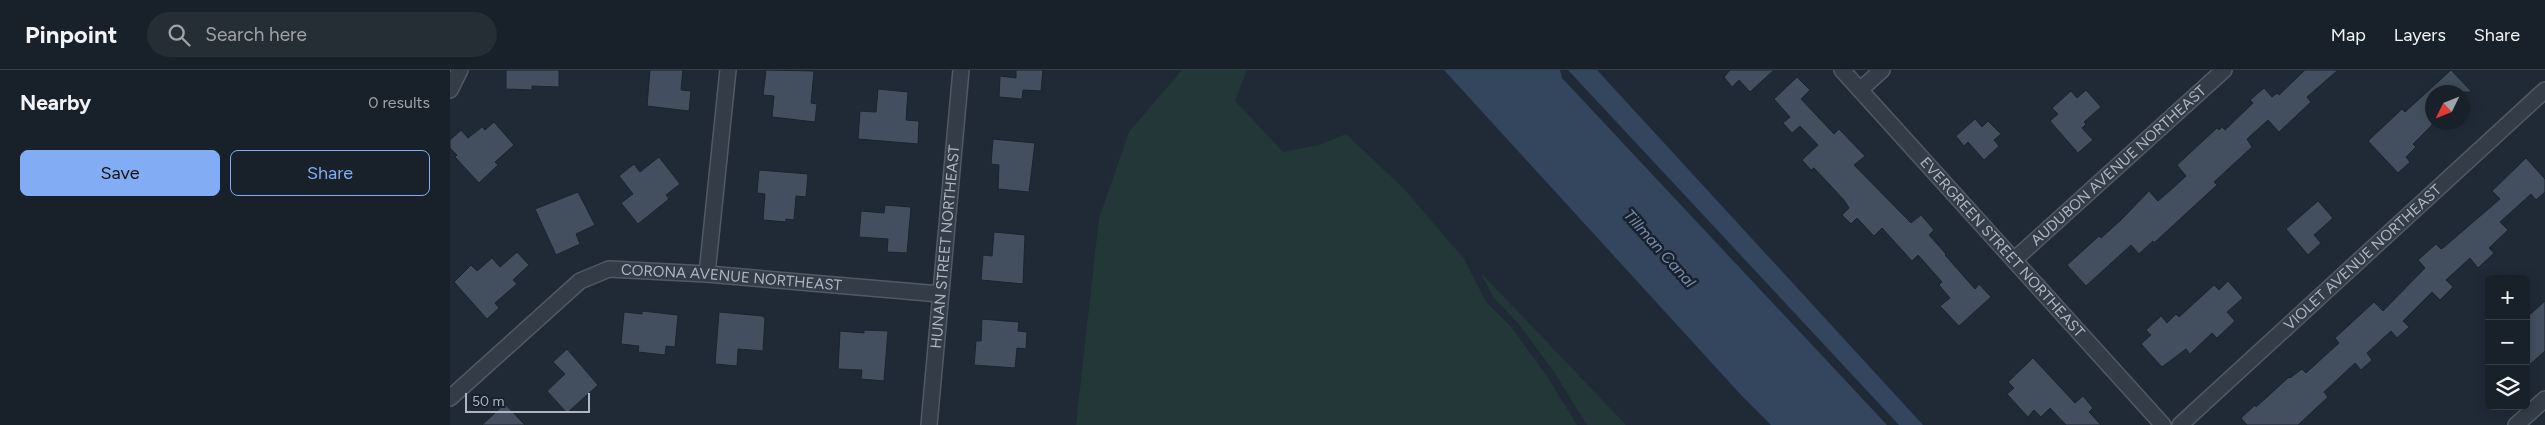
<!DOCTYPE html>
<html lang="en">
<head>
<meta charset="utf-8">
<style>
	:root { --surface:#182029; --page:#252d35; --text:#f1f3f6; --muted:#9fa3a8; --line:#363e46; --accent:#82adf5 }
	body { margin:0; font-family:Figtree,sans-serif; background:var(--page); color:var(--text) }
	.controls { position:absolute; right:15px; bottom:15px; display:grid; overflow:hidden; border-radius:8px; box-shadow:0 2px 12px #0003 }
	.controls button { width:45px; height:45px; display:grid; place-items:center; padding:0; border:0; border-bottom:1px solid var(--line); background:var(--surface); color:var(--text); font:25px sans-serif }
	.compass { position:absolute; left:1975px; top:15px; width:45px; height:45px; border-radius:50%; background:var(--surface); box-shadow:0 2px 12px #0003; rotate:227deg }
	.scale { position:absolute; left:15px; bottom:12px; width:125px; box-sizing:border-box; padding-left:5px; border:2px solid #aeb6c4; border-top:0; font-size:14px; line-height:18px; white-space:nowrap; color:#aeb6c4; -webkit-text-stroke:4px #19212c; paint-order:stroke }
	.list { margin:0; padding:0; list-style:none }
	h2 { display:flex; justify-content:space-between; align-items:center; height:65px; margin:0; padding:0 20px; font-size:21px }
	h2 small { font-size:16px; font-weight:400; color:var(--muted) }
	.actions { display:flex; gap:10px; padding:15px 20px }
	.actions a { flex:1; padding:11px 0; border:1px solid var(--accent); border-radius:8px; text-align:center; font-size:18px; color:var(--accent) }
	.actions .main { background:var(--accent); color:#111 }
	.icon { flex:none; width:28px; height:28px; fill:none; stroke:currentColor; stroke-width:2; stroke-linecap:round; stroke-linejoin:round }
	.map { position:relative; flex:none; width:2095px; height:355px; overflow:hidden }
	header { display:flex; align-items:center; gap:30px; box-sizing:border-box; height:70px; padding:0 25px; background:var(--surface); border-bottom:1px solid var(--line) }
	header strong { font-size:24px }
	nav { display:flex; gap:28px; margin-inline-start:auto; font-size:18px }
	.search { width:350px; height:45px; background:var(--page); display:flex; align-items:center; gap:12px; box-sizing:border-box; padding:0 18px; border-radius:28px; color:var(--muted); font-size:19px }
	main { display:flex }
	aside { flex:1; background:var(--surface) }
	.map>svg:first-child { display:block }
	.green { fill:#233739 }
	.water { fill:#34455e }
	.building { fill:#434f5f; stroke:#1b232e }
	.lines { fill:none; stroke-linecap:round; stroke-linejoin:round }
	.minor-casing { stroke:#515965; stroke-width:18 }
	.minor { stroke:#343c47; stroke-width:15 }
	.labels { text-anchor:middle; stroke-width:5; stroke-linejoin:round; paint-order:stroke }
	.street-label { font-size:15px; fill:#aeb6c4; stroke:#19212c }
	.water-label { font-size:16px; font-style:italic; fill:#768dac; stroke:#19212c }
</style>
</head>
<body>
<header>
<strong>Pinpoint</strong>
<div class="search"><svg class="icon" aria-label="search" viewBox="0 0 24 24"><circle cx="10" cy="10" r="6"/><path d="M15 15l6 6"/></svg>Search here</div>
<nav><a>Map</a><a>Layers</a><a>Share</a></nav>
</header>
<main>
<aside>
<h2>Nearby<small>0 results</small></h2>
<ul class="list">
</ul>
<div class="actions"><a class="main">Save</a><a>Share</a></div>
</aside>
<div class="map">
<svg width="2095" height="355" viewBox="0 0 2095 355">
	<rect width="100%" height="100%" fill="#202a37"/>
	<g class="green">
		<polygon points="732,0 797,0 785,31 833,82 869,75 896,64 954,119 1014,189 1036,232 1062,258 1098,308 1127,355 626,355 649,149 679,62"/>
		<polygon points="1031,203 1176,355 1137,355 1105,303 1068,253 1043,227"/>
	</g>
	<g class="water">
		<polygon points="994,0 1110,0 1112,8 1437,355 1321,355 1292,326"/>
		<polygon points="1118,0 1147,0 1473,355 1449,355"/>
	</g>
	<g class="building">
		<polygon points="56,0 109,0 109,17 82,16 82,20 56,19"/>
		<polygon points="200,0 233,0 231,20 241,21 239,41 197,36"/>
		<polygon points="316,0 364,1 361,33 367,34 365,52 322,47 324,26 313,25"/>
		<polygon points="566,0 593,0 591,21 573,20 572,29 549,27 550,6 566,8"/>
		<polygon points="1280,0 1324,0 1300,22 1289,10 1282,17 1274,7"/>
		<polygon points="1855,0 1888,0 1857,27 1861,32 1829,62 1818,50 1797,69 1802,77 1764,112 1767,115 1704,173 1703,171 1689,184 1681,175 1636,216 1617,195 1649,166 1651,168 1671,150 1699,121 1708,131 1723,118 1736,106 1727,95 1767,58 1769,60 1772,57 1775,60 1803,33 1800,30 1814,18 1822,27 1827,23 1829,25"/>
		<polygon points="2001,0 2022,22 1982,22 1982,55 1963,74 1966,77 1956,87 1960,92 1948,103 1918,71 1952,39 1955,42"/>
		<polygon points="1347,7 1360,20 1351,29 1384,64 1389,59 1415,86 1404,95 1461,153 1471,145 1484,160 1479,165 1496,184 1495,185 1525,219 1529,214 1541,227 1509,256 1490,236 1500,228 1489,215 1492,212 1468,185 1462,191 1432,158 1424,166 1407,148 1401,154 1392,145 1399,138 1394,130 1364,98 1361,100 1352,90 1368,75 1350,56 1342,63 1333,53 1340,47 1324,29"/>
		<polygon points="428,19 458,22 456,50 469,51 468,74 408,69 410,41 426,42"/>
		<polygon points="1636,20 1651,37 1634,52 1636,54 1632,58 1643,70 1628,83 1600,51 1608,44 1602,38 1621,21 1627,28"/>
		<polygon points="1525,49 1532,57 1538,51 1551,64 1544,70 1549,76 1534,90 1518,72 1514,76 1506,66"/>
		<polygon points="44,52 64,75 45,92 48,95 29,113 5,87 7,85 0,78 0,70 11,60 18,68 32,57 35,60"/>
		<polygon points="543,69 585,73 579,122 548,119 549,95 541,94"/>
		<polygon points="209,87 230,114 216,125 219,129 188,154 171,133 183,124 169,106 184,94 190,102"/>
		<polygon points="2076,88 2095,109 2095,122 2086,130 2081,124 2050,152 2058,160 2039,178 2044,183 2028,198 2020,188 1996,210 2003,217 1990,230 1982,222 1953,251 1959,257 1947,268 1941,261 1917,283 1922,290 1911,300 1905,293 1874,322 1878,327 1848,355 1797,355 1791,348 1805,335 1806,337 1839,307 1840,308 1852,299 1856,303 1889,273 1885,268 1924,232 1933,241 1975,198 1968,190 1986,174 1991,179 1993,178 2050,129 2042,121"/>
		<polygon points="309,100 358,104 356,127 346,126 344,150 336,149 336,152 313,150 315,124 307,123"/>
		<polygon points="128,122 145,155 126,164 130,174 106,185 85,139"/>
		<polygon points="1868,131 1883,148 1864,165 1871,173 1858,185 1836,159"/>
		<polygon points="435,135 461,137 457,183 437,182 438,169 409,167 411,141 434,143"/>
		<polygon points="544,162 575,165 573,214 531,210 533,185 542,186"/>
		<polygon points="67,182 79,195 63,210 67,214 45,233 49,238 37,249 4,212 21,195 27,201 42,188 50,197"/>
		<polygon points="1778,211 1793,228 1777,242 1785,251 1767,268 1762,263 1740,284 1736,279 1712,297 1691,274 1701,265 1696,260 1711,246 1717,253 1726,244 1729,247 1764,215 1769,220"/>
		<polygon points="2095,231 2095,281 2076,298 2076,248"/>
		<polygon points="192,241 228,245 225,277 216,276 215,285 188,282 189,276 171,274 174,242 192,244"/>
		<polygon points="269,242 313,246 315,249 313,281 288,279 287,296 265,294"/>
		<polygon points="532,249 569,252 568,261 577,262 576,279 567,278 565,298 524,295 526,271 531,271"/>
		<polygon points="414,260 438,261 434,311 411,309 412,300 388,299 390,261 414,263"/>
		<polygon points="117,279 148,315 117,343 97,321 115,304 103,292"/>
		<polygon points="1583,288 1625,333 1633,326 1643,338 1639,342 1651,355 1616,355 1600,338 1591,347 1584,340 1578,347 1557,324 1564,318 1558,312"/>
		<polygon points="55,334 75,355 32,355 47,341"/>
	</g>
	<g class="lines">
		<defs>
			<g id="minor">
				<path id="s1" d="M1392,0L1713,355"/>
				<polyline points="0,20 10,0"/>
				<polyline points="1410,20 1432,0"/>
				<path id="s2" d="M1564,190L1774,0"/>
				<polyline points="257,204 278,0"/>
				<path id="s3" d="M0,328L130,211L159,199L257,204L490,224"/>
				<path id="s4" d="M479,355L511,0"/>
				<path id="s5" d="M1730,355L2095,20"/>
				<polyline points="2066,355 2095,329"/>
			</g>
		</defs>
		<use href="#minor" class="minor-casing"/>
		<use href="#minor" class="minor"/>
	</g>
	<g class="labels">
		<g class="street-label">
			<text dy="5" stroke="none"><textPath href="#s2" startOffset="141">AUDUBON AVENUE NORTHEAST</textPath></text>
			<text dy="5" stroke="none"><textPath href="#s4" startOffset="179">HUNAN STREET NORTHEAST</textPath></text>
			<text dy="5" stroke="none"><textPath href="#s1" startOffset="239">EVERGREEN STREET NORTHEAST</textPath></text>
			<text dy="5" stroke="none"><textPath href="#s5" startOffset="248">VIOLET AVENUE NORTHEAST</textPath></text>
			<text dy="5" stroke="none"><textPath href="#s3" startOffset="329">CORONA AVENUE NORTHEAST</textPath></text>
		</g>
		<g class="water-label">
			<text transform="translate(1210 178) rotate(48)" y="6">Tillman Canal</text>
		</g>
	</g>
</svg>
<div class="controls">
<button>+</button>
<button>−</button>
<button><svg class="icon" aria-label="layers" viewBox="0 0 24 24"><path d="M12 4l9 5-9 5-9-5zM3 14l9 5 9-5"/></svg></button>
</div>
<svg class="compass" viewBox="-18 -18 36 36"><path d="M0-13l5 13h-10z" fill="#e53935"/><path d="M0 13l5-13h-10z" fill="#9fa3a8"/></svg>
<div class="scale">50 m</div>
</div>
</main>
</body>
</html>
